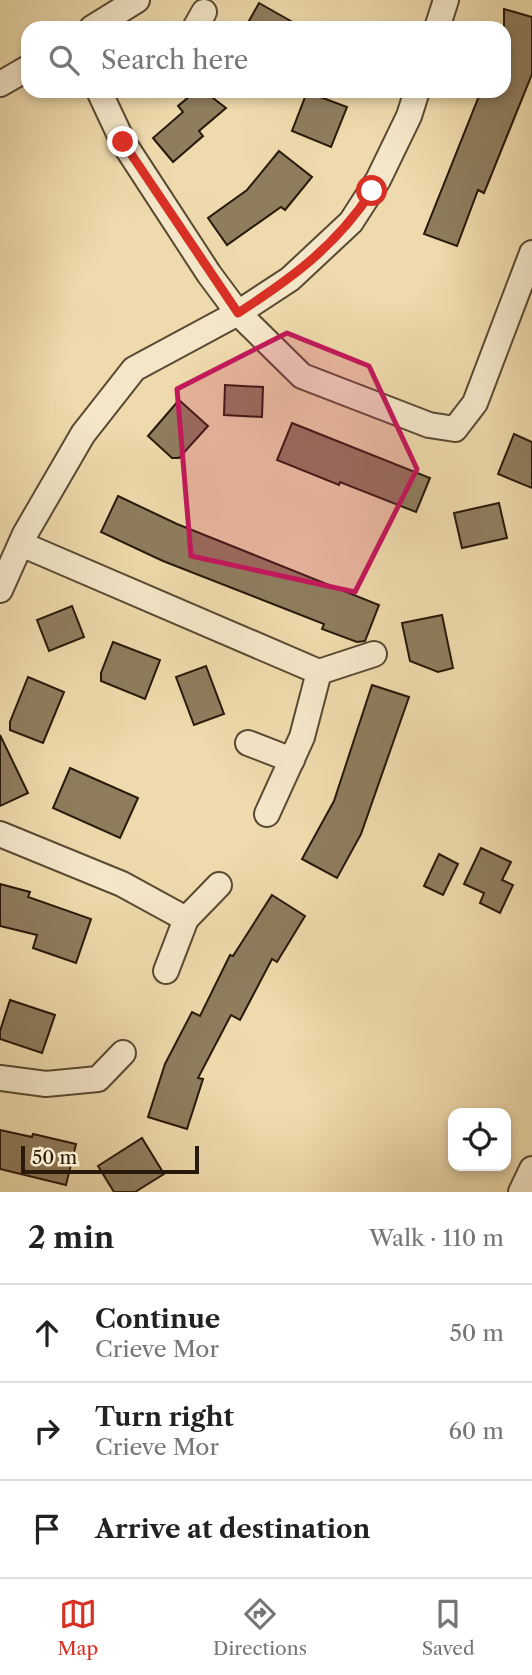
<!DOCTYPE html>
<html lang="en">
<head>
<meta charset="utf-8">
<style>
	:root { --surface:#fff; --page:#f6f6f6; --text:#222; --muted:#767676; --line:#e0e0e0; --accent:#d93025 }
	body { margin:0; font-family:"Libre Caslon Text",serif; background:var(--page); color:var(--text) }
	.controls { position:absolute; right:21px; bottom:21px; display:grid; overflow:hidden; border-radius:14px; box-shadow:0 4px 10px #0003 }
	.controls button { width:63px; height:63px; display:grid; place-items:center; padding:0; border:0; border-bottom:2px solid var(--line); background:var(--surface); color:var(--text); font:35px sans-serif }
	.scale { position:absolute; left:21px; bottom:18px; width:178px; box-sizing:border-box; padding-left:7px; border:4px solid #281909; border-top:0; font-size:19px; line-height:24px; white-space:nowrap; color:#281909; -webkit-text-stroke:5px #f4e7c9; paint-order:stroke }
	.stop { position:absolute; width:21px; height:21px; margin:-16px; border:5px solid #d93025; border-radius:50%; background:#fff }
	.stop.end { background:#d93025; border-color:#fff; box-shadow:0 2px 7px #0008 }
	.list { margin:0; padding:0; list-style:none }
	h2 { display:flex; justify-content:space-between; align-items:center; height:91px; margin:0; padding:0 28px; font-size:30px }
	h2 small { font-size:23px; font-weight:400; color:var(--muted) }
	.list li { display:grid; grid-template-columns:46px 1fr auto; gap:21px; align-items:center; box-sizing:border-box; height:98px; padding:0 28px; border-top:2px solid var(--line) }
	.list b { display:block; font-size:26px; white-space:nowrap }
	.list p { margin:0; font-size:23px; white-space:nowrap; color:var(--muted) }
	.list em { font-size:23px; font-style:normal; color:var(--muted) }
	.icon { flex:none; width:38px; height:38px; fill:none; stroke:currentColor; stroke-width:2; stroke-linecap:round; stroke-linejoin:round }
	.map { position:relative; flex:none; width:532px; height:1192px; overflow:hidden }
	.search { position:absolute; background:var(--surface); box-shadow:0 4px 10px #0003; left:21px; right:21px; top:21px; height:77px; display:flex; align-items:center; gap:18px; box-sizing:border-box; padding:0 24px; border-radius:21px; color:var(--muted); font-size:26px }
	.sheet { height:385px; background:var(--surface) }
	nav { display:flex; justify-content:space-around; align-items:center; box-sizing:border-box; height:98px; border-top:2px solid var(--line); background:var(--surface); font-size:19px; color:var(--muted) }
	nav a { display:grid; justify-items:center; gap:4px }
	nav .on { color:var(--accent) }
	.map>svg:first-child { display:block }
	.building { fill:#8f7d5e; stroke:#281909; stroke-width:2 }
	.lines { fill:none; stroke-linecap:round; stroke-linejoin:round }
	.minor-casing { stroke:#5a4932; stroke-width:28 }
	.minor { stroke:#f4e7c9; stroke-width:24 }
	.route { stroke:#d93025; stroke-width:9 }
	.marked { fill:#c2185b; fill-opacity:0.2; stroke:#c2185b; stroke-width:5; stroke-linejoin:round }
</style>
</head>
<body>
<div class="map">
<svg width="532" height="1192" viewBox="0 0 532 1192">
	<rect width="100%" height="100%" fill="#eedaac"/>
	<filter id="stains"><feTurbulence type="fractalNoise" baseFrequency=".00286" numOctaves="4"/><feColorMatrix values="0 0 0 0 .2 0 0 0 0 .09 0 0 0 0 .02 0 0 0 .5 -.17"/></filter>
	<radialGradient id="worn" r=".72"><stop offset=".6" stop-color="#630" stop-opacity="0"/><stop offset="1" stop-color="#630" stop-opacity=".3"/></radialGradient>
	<g class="building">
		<polygon points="259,3 303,28 245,28"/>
		<polygon points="504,9 532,17 532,74 484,193 478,190 457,246 424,234 481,91 504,91"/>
		<polygon points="196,91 217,91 213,98 226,108 199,131 203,136 173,162 153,138 183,112 178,106"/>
		<polygon points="307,92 347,107 331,147 292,131"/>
		<polygon points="279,151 312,177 285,210 281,207 227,245 208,218 247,190"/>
		<polygon points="225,385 263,387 262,417 224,415"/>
		<polygon points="179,400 208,426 179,458 172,458 148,436"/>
		<polygon points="292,423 430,478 416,512 340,482 339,485 277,460"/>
		<polygon points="514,434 532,442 532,488 498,474"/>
		<polygon points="118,496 177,524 379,605 365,641 357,642 322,629 324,624 163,561 101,532"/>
		<polygon points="499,503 507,538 462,548 454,513"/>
		<polygon points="72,606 84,637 49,651 37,620"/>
		<polygon points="442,615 453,668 438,672 410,661 402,623"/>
		<polygon points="113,642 160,660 145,699 101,681 101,673"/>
		<polygon points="206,666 224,714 194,725 176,677"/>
		<polygon points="28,677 64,692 43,743 10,730 10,722"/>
		<polygon points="372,685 409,697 361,834 337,878 302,859 334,801"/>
		<polygon points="0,735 28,793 0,806"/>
		<polygon points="70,768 138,798 120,838 53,808"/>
		<polygon points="481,848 511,862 502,880 513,885 500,913 480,903 484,893 464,884"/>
		<polygon points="439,854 458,864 443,895 424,886"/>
		<polygon points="0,884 30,892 28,897 91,919 76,963 33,948 37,935 0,926"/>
		<polygon points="272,895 305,916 277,962 272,959 240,1020 231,1015 198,1078 203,1079 187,1129 148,1117 165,1064 192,1012 200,1016 230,955 233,956"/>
		<polygon points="10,1000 55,1015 42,1053 0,1039 0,1031"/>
		<polygon points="0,1130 32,1137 33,1134 76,1144 66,1185 0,1169"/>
		<polygon points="142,1138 164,1174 135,1192 114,1192 98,1166"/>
	</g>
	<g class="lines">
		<defs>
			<g id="minor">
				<polyline points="92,28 137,0"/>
				<polyline points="195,28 204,12"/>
				<polyline points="437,28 446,0"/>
				<polyline points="0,84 28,68"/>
				<polyline points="99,91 123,142 209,274 238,313 302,376 429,425 455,429 475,403 532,253"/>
				<polyline points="21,544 319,672"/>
				<polyline points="0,590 25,534 83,434 134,369 238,313 290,279 351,222 378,180 409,116 417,91"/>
				<polyline points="248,743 292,760"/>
				<polyline points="267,814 302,737 319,672 374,654"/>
				<polyline points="0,834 122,884 186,919"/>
				<polyline points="166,971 186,919 219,885"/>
				<polyline points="0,1078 46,1084 98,1079 123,1053"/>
				<polyline points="521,1192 532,1169"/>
			</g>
		</defs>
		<use href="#minor" class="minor-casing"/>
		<use href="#minor" class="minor"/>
	</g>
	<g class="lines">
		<path class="route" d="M123,142L238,313C292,278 336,246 372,191"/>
	</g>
	<path class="marked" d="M287,333L369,366L417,469L355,592L191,556L177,389Z"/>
	<rect width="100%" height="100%" filter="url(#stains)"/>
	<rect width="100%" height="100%" fill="url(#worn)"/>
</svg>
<div class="controls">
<button><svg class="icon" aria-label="locate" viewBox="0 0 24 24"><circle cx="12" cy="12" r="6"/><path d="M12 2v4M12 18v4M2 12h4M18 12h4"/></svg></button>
</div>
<div class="scale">50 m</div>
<div class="stop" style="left:372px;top:191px"></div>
<div class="stop end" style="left:123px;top:142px"></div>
<div class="search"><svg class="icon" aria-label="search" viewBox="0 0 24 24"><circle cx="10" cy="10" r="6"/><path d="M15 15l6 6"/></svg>Search here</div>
</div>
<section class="sheet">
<h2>2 min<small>Walk · 110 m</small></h2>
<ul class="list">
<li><svg class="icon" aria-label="ahead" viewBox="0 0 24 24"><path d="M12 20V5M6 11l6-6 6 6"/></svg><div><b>Continue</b><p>Crieve Mor</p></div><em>50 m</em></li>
<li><svg class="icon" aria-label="right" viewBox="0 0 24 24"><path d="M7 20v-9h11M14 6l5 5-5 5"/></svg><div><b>Turn right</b><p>Crieve Mor</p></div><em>60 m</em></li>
<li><svg class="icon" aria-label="arrive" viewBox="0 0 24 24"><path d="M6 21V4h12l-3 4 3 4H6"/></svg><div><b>Arrive at destination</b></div></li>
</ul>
</section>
<nav>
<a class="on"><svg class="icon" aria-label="map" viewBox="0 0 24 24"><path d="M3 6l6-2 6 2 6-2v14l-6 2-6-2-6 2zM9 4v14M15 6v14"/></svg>Map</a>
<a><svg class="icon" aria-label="directions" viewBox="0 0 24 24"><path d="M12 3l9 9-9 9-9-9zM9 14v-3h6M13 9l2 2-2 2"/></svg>Directions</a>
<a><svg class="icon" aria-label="saved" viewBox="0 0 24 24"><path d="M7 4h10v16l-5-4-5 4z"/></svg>Saved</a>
</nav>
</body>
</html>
